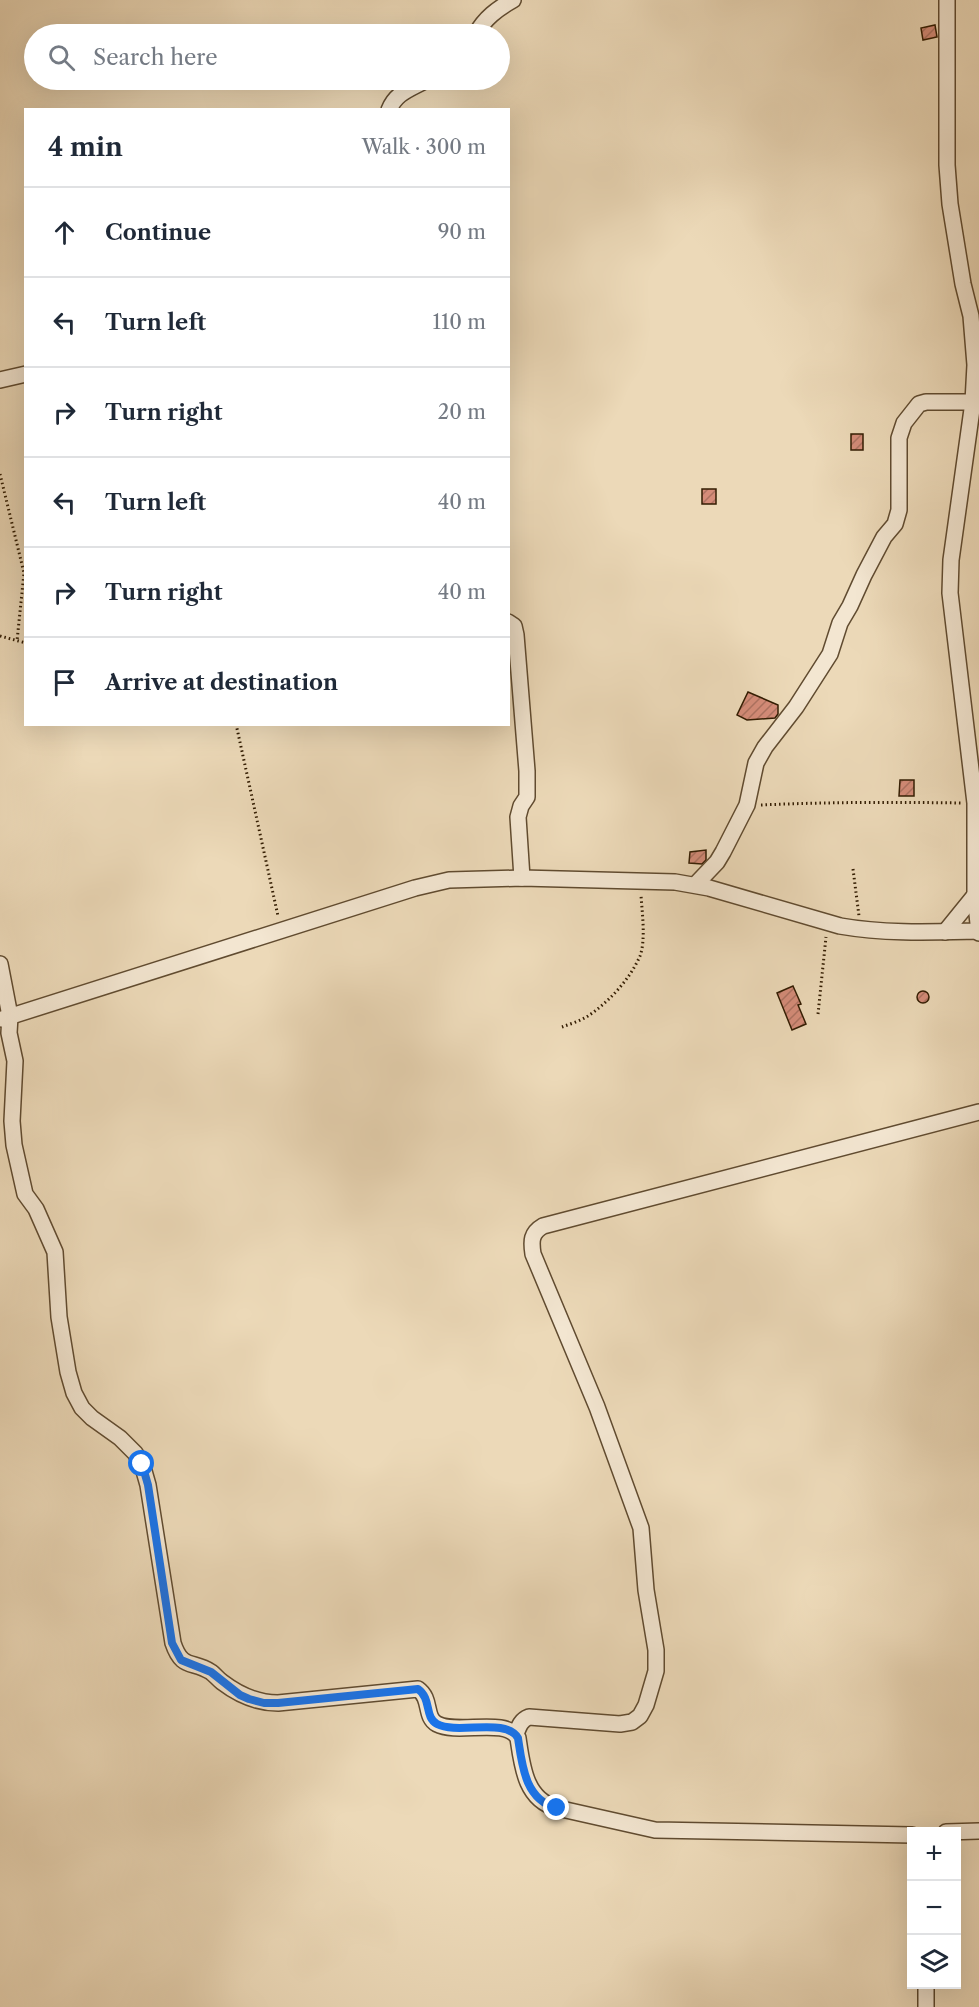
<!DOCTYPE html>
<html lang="en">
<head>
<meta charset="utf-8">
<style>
	:root { --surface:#fff; --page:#f2f2f3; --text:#1f2937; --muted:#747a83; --line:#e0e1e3 }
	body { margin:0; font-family:"Libre Caslon Text",serif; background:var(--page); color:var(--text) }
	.controls { position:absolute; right:18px; bottom:18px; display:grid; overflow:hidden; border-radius:0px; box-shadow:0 6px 24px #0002 }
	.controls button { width:54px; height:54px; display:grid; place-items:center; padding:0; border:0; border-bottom:2px solid var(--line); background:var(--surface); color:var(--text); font:30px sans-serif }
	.stop { position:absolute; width:18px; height:18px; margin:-14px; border:4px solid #1a73e8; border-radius:50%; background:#fff }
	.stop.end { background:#1a73e8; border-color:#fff; box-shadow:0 2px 6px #0008 }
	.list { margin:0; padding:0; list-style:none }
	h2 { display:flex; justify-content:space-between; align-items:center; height:78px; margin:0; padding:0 24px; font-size:26px }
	h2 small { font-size:20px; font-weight:400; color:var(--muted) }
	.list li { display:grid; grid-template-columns:39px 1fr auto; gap:18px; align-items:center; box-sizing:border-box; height:90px; padding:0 24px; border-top:2px solid var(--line) }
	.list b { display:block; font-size:22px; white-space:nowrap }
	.list em { font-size:20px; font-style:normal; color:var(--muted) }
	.icon { flex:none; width:33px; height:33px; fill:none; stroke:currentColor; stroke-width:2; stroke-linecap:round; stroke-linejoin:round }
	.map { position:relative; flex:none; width:979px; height:2007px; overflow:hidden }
	.search { position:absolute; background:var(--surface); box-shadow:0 6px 24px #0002; left:24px; top:24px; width:486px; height:66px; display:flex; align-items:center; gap:15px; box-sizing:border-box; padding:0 21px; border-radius:33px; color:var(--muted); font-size:22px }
	.panel { position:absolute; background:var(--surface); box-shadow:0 6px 24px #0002; left:24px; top:108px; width:486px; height:618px; border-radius:0px }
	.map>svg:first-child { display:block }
	.building { fill:url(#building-hatch); stroke:#321c02; stroke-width:1.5 }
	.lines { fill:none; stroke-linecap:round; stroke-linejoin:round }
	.minor-casing { stroke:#604b30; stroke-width:18 }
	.path { stroke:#321c02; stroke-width:3; stroke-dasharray:1.5 3; stroke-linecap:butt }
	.minor { stroke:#f3e6d1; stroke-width:15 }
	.route { stroke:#1a73e8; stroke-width:8 }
</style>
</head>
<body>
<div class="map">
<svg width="979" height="2007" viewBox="0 0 979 2007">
	<defs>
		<pattern id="building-hatch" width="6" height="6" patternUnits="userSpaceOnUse" patternTransform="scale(1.5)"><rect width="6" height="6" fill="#d58c79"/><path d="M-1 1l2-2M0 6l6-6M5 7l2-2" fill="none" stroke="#ad7261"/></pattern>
	</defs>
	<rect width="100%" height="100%" fill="#ecd9b8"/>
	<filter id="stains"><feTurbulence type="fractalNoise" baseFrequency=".00333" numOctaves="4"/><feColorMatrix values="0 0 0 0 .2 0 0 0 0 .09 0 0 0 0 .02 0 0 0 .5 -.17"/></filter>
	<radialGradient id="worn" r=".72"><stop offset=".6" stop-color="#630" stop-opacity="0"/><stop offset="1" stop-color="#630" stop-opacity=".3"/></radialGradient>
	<g class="building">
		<polygon points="935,25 937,37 923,40 921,28"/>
		<rect x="851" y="434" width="12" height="16"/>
		<rect x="702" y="489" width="14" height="15"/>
		<polygon points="748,692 778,705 778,714 775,718 747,720 737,715"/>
		<polygon points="900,780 914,780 914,796 899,796"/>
		<polygon points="706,850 706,860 702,864 689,863 690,852"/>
		<polygon points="793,986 801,1004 798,1005 806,1024 792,1030 777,993"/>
		<circle cx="923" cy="997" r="6"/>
	</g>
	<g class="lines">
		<defs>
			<g id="minor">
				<polyline points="947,0 947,165 950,204 963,284 971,316 975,365 973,402 951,560 950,593 975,803 975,895 979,933"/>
				<path d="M476,34C485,18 497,9 513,0"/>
				<path d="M389,110C396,92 411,89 426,80"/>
				<polyline points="0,380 26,374"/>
				<polyline points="508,622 514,626 516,635 527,771 527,797 521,806 518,817 522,878"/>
				<polyline points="696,884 717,862 723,852 747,805 756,763 765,747 796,707 830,654 840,623 850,606 864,575 884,537 895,524 899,510 899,438 904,423 919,404 926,402 973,402"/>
				<polyline points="945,932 975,895"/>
				<path d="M0,964L10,1016L9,1033L15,1061L12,1121L14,1145L25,1194L36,1209L55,1252L59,1317L68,1372L74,1393L82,1408L92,1418L120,1438L135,1453L142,1464L148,1485L173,1643C182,1670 192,1660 211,1672C215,1675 218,1679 222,1682C239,1695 256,1703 278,1703L418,1689C432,1699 424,1717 437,1724C458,1735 506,1717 518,1738C522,1765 525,1800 557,1808L655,1830L912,1835"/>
				<path d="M2,1019L415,888L449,880L522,878L675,882L709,888L840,926C886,934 933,932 979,931"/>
				<path d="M516,1734C519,1726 521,1720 529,1717L620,1724L632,1722L640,1716L646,1705L656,1671V1650L646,1590L641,1528L597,1407L533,1254C531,1241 531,1233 543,1226L979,1112"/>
				<polyline points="946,1832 979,1831"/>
				<polyline points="926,2007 926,1984"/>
			</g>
		</defs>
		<use href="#minor" class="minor-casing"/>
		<g class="path">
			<polyline points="0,474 24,573 17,641"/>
			<polyline points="0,636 26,643"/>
			<polyline points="236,724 278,916"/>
			<path d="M761,805C828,802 894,802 961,803"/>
			<polyline points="853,869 859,916"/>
			<polyline points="818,1014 826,937"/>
			<path d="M562,1027C570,1024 580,1021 588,1016C609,1002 630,979 640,956C646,940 642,912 641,895"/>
		</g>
		<use href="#minor" class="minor"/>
	</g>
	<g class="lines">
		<path class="route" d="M142,1464L148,1485L172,1643L181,1660L211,1672L240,1695L249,1699L264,1703H278L418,1689C432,1699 424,1717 437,1724C458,1735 506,1717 518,1738C522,1765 525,1800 557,1808"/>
	</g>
	<rect width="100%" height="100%" filter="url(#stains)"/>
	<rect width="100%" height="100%" fill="url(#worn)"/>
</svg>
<div class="controls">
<button>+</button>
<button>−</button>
<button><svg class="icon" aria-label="layers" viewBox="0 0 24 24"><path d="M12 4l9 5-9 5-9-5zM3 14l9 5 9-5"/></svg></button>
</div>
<div class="stop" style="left:142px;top:1464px"></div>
<div class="stop end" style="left:557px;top:1808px"></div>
<div class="search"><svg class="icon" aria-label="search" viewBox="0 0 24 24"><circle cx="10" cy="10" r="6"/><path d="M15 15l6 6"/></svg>Search here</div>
<section class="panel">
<h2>4 min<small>Walk · 300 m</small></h2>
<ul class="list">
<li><svg class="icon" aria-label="ahead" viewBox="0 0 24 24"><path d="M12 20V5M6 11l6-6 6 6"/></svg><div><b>Continue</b></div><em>90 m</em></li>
<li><svg class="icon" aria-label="left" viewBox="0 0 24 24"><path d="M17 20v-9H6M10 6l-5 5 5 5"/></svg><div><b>Turn left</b></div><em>110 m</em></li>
<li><svg class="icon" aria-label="right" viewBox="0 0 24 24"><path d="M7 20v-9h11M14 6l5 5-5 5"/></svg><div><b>Turn right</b></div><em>20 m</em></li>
<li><svg class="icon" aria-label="left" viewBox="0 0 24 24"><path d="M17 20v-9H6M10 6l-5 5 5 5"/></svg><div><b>Turn left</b></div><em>40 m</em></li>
<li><svg class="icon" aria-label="right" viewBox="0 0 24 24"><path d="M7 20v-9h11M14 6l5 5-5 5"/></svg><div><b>Turn right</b></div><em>40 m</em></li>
<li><svg class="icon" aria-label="arrive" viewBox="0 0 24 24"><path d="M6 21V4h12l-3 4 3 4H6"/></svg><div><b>Arrive at destination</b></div></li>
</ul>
</section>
</div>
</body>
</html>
